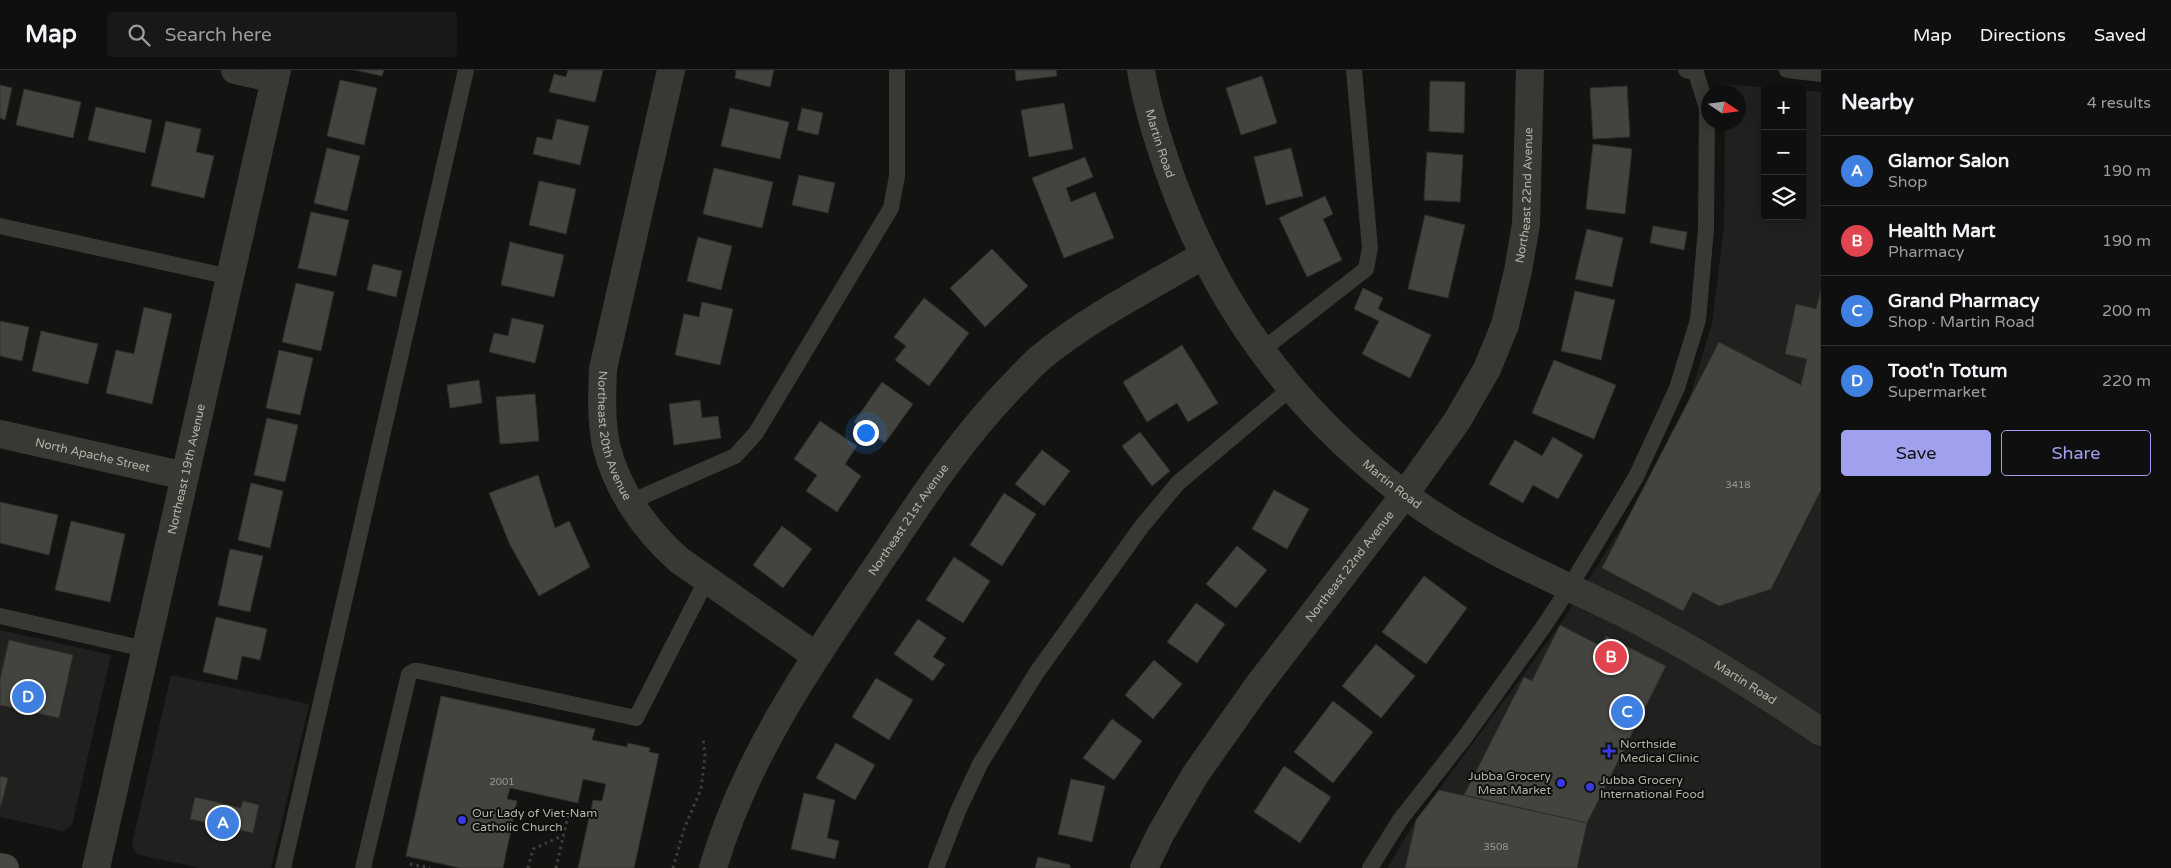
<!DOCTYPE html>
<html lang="en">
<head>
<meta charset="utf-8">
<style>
	:root { --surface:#0e0f0e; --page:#171817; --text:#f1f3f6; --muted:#9b9c9e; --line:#2e2f2e; --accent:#9fa0ee }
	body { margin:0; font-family:"Varela Round",sans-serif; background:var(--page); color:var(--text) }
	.controls { position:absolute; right:15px; top:15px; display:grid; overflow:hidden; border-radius:5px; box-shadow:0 2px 12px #0003 }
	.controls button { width:45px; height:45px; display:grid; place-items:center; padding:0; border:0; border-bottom:1px solid var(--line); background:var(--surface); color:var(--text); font:25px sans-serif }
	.compass { position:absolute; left:1701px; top:15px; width:45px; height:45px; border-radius:50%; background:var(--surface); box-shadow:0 2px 12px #0003; rotate:103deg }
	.you { position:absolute; left:865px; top:362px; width:18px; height:18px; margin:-12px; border:4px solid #fff; border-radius:50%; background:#1a73e8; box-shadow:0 0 0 8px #1a73e833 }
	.badge { display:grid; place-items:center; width:32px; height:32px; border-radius:50%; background:var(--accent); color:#fff; font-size:16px; font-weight:700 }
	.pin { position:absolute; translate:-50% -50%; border:2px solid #fff; box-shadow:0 1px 5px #0006 }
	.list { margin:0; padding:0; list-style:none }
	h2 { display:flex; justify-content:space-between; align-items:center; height:65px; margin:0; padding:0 20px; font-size:21px }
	h2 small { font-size:16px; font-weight:400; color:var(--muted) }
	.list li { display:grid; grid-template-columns:32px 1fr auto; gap:15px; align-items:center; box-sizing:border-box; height:70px; padding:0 20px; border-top:1px solid var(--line) }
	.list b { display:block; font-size:19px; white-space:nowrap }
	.list p { margin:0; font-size:16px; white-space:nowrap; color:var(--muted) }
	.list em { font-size:16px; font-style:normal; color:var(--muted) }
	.actions { display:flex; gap:10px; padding:15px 20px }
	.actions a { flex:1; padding:11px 0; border:1px solid var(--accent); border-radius:5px; text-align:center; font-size:18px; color:var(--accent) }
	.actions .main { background:var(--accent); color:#111 }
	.icon { flex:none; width:28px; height:28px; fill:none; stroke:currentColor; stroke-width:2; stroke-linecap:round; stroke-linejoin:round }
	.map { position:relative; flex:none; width:1821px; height:798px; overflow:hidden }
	header { display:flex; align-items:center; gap:30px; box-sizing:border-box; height:70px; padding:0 25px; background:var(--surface); border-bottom:1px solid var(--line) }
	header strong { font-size:24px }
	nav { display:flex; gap:28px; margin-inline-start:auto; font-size:18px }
	.search { width:350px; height:45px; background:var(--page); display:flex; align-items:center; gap:12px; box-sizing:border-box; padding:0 18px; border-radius:5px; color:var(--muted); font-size:19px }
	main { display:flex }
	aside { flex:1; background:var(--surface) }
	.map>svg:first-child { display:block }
	.built { fill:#20211e }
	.building { fill:#43443f; stroke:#2e302c }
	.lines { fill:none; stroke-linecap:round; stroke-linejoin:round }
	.path { stroke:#3f3f3a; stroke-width:3; stroke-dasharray:2.5 4; stroke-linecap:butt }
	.service { stroke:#383834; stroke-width:16 }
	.minor { stroke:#383834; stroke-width:28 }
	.tertiary { stroke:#383834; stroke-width:28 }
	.secondary { stroke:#484842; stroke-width:28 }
	.poi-dot { fill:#3a3ae4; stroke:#0e0f0d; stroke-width:2 }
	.labels { text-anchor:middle; stroke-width:4; stroke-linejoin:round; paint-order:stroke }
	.number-label { font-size:10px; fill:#97978c }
	.street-label { font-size:12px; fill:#b3b3a5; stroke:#0e0f0d }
	.poi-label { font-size:12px; fill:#b3b3a5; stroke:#0e0f0d; text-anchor:start }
</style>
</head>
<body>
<header>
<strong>Map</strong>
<div class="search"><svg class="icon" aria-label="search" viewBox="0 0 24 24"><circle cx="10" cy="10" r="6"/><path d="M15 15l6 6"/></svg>Search here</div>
<nav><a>Map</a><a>Directions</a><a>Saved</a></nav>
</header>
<main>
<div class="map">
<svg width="1821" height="798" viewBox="0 0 1821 798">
	<rect width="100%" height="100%" fill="#131412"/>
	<g class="built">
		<polygon points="1725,14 1784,19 1765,19 1765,146 1802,146 1802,20 1821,22 1821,798 1387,798 1416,750 1560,555 1630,444 1689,330 1712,253 1724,156 1725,53 1738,52 1738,22 1725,22"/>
		<polygon points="0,560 111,585 72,755 63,761 0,747"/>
		<polygon points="171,605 309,634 271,798 200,798 136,784 132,774"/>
	</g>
	<g class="building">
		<polygon points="355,0 384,0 382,6"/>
		<polygon points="568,0 603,0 595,32 549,22 554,4 566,7"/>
		<polygon points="736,0 774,0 770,17 735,8"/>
		<polygon points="1015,0 1056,0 1057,6 1016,11"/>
		<polygon points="1262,6 1277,53 1241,65 1226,18"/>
		<polygon points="340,10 377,18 364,75 327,66"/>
		<polygon points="1430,11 1465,12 1464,63 1429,61"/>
		<polygon points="0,15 12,18 5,50 0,48"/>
		<polygon points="1627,16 1630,67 1593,69 1590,18"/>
		<polygon points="24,19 81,32 73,68 16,55"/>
		<polygon points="1064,33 1073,79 1029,87 1021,40"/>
		<polygon points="96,37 152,50 145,83 88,70"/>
		<polygon points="730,38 789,52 780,89 721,76"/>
		<polygon points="802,38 823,43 818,65 797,60"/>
		<polygon points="557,49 589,56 580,95 533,84 537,67 552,70"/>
		<polygon points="166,51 201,59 196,82 214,86 204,128 151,116"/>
		<polygon points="1593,74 1632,79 1625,144 1586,139"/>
		<polygon points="327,78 360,86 347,141 314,133"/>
		<polygon points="1291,78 1303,126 1266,135 1254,87"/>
		<polygon points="1427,82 1463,85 1460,132 1424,130"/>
		<polygon points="1085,87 1093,107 1066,118 1071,132 1095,122 1114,168 1064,188 1032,108"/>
		<polygon points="714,98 773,112 762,158 703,144"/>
		<polygon points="799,105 835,113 828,143 792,135"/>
		<polygon points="539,111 576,119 566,164 529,155"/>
		<polygon points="1325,126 1333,144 1323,149 1342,190 1307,207 1279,148"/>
		<polygon points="311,142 349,150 336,206 298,198"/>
		<polygon points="1425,145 1465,155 1448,228 1408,219"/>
		<polygon points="1653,156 1687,162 1684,180 1650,173"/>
		<polygon points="1587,159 1623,168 1612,217 1575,209"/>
		<polygon points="698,167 732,176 721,220 687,211"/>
		<polygon points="510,172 564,185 554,227 501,215"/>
		<polygon points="992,179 1028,216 985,257 950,218"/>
		<polygon points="373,194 402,201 396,227 367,220"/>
		<polygon points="296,213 334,222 321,281 282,272"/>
		<polygon points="1363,218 1383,228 1378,239 1431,265 1410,308 1362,284 1379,251 1354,239"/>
		<polygon points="1821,219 1821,420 1771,519 1719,536 1693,522 1683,541 1602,498 1719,272 1801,315 1807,289 1785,284 1796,234 1816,239"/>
		<polygon points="1575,221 1615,230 1601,290 1561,281"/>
		<polygon points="924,228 969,263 929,316 895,290 906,276 894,267"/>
		<polygon points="702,232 733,239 720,295 675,285 684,244 699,247"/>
		<polygon points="144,237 172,244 152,334 106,323 116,280 134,284"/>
		<polygon points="512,248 544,255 535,293 489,282 494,263 508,266"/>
		<polygon points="0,251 29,257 22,291 0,286"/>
		<polygon points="41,261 98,274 88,314 32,301"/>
		<polygon points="1182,275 1218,333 1188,352 1177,333 1147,352 1123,312"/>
		<polygon points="279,280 313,288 300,345 266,338"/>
		<polygon points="1554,290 1616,315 1594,369 1532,343"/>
		<polygon points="479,310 482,333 450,338 447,315"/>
		<polygon points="882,312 913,334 885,373 854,352"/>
		<polygon points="535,324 539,371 500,374 496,327"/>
		<polygon points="700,330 702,348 718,346 721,368 674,375 669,334"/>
		<polygon points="267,348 298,355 285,412 254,405"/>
		<polygon points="820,351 857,376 845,394 861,406 837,442 806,421 817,405 794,389"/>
		<polygon points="1140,362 1170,401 1152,416 1122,376"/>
		<polygon points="1553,367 1583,385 1558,429 1533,415 1523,433 1489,414 1515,370 1542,386"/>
		<polygon points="1042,380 1070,401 1044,436 1015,414"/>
		<polygon points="538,405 555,458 569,451 590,497 539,526 510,475 489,423"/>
		<polygon points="251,413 283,421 270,478 238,470"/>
		<polygon points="1274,420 1309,439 1287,479 1252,459"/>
		<polygon points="1004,423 1036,444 1002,496 970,475"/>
		<polygon points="0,432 58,445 49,485 0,473"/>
		<polygon points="71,451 125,464 110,532 55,520"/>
		<polygon points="782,456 812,479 783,518 753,495"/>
		<polygon points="1237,476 1267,500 1236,538 1206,514"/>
		<polygon points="230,479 263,486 250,542 218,535"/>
		<polygon points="954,487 990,511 963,553 926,530"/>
		<polygon points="1424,506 1467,538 1426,594 1382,562"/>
		<polygon points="1196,533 1225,554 1197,593 1167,572"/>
		<polygon points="216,547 267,559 260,590 242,586 237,610 203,602"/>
		<polygon points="918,549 946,568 933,587 945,594 933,611 894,584"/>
		<polygon points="1560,555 1601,576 1606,566 1666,596 1587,753 1464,725 1524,607 1532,611"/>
		<polygon points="9,570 73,585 59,648 0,635 0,609"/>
		<polygon points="1376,574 1415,606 1381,648 1342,616"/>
		<polygon points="1154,590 1182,614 1153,649 1125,625"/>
		<polygon points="876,608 913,630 889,670 852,647"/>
		<polygon points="441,626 595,659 592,670 627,677 628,673 650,678 649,682 659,684 634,798 578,798 593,730 602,731 606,714 583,709 578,733 510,718 507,729 517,731 503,798 460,798 406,786"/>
		<polygon points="1333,631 1373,662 1333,713 1294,682"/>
		<polygon points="1112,649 1142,671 1114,710 1083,688"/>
		<polygon points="836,673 875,695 855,730 816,708"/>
		<polygon points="1284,696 1331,727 1300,773 1254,742"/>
		<polygon points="0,706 8,708 1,736 0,736"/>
		<polygon points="1071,709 1105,716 1092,772 1058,764"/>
		<polygon points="1439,720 1587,753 1577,798 1405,798 1416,750"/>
		<polygon points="804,723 835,730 827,768 839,771 835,789 791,779"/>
		<polygon points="195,727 241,738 243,731 259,735 253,763 190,749"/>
		<polygon points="1038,787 1070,795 1070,798 1035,798"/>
	</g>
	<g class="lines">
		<g class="path">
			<polyline points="410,794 430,798"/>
			<polyline points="528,798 533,779 564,765"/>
			<polyline points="556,798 569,741"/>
			<polyline points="673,798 684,759 701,719 705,686 703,668"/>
		</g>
		<g class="service">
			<polyline points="1787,0 1821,4"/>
			<polyline points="0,156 230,207"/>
			<polyline points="1261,281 1366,199 1370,178 1354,0"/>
			<polyline points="630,432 735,386 756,363 891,138 897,106 897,0"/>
			<polyline points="0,546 145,579"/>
			<polyline points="283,798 466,0"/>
			<polyline points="363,798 409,604 414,601 419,601 636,648 707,509"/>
			<polyline points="936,798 958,741 980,694 1037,602 1142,456 1178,413 1290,319"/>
			<polyline points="1370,798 1400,750 1465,667 1544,556 1569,518 1636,407 1677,318 1698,250 1706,159 1707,38 1696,3 1686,0"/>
		</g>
		<g class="minor">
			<polyline points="235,0 275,9"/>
			<path id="s1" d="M671,0L603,299C602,324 601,350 606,375C617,420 645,460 679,490L816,586"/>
			<path id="s2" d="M0,364L185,406"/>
			<path id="s3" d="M96,798L277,0"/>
			<path id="s4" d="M1144,798L1161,763L1195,705L1257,617L1405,424L1457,351L1487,299L1505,255L1518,201L1526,154L1530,0"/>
		</g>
		<g class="tertiary">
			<path id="s5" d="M1141,0C1147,38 1159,74 1172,110C1222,248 1306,356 1426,440C1488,482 1558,511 1625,544C1693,578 1758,619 1821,662"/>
			<path id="s6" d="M713,798C748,679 819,582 887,481C926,422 965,364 1014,314C1023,305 1031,296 1040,288C1090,247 1148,218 1204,185"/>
		</g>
		<polyline class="secondary" points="0,797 5,798"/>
	</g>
	<g class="poi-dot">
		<path d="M1606.5 673.5h5v5h5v5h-5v5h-5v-5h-5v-5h5z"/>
		<circle cx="1561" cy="713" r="5"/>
		<circle cx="1590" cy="717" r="5"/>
		<circle cx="462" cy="750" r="5"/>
	</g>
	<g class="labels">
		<g class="number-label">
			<text x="1738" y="418">3418</text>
			<text x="502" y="715">2001</text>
			<text x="1496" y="780">3508</text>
		</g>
		<g class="street-label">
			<text dy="4" stroke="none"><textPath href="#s5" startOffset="76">Martin Road</textPath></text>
			<text dy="4" stroke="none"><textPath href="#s4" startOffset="786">Northeast 22nd Avenue</textPath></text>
			<text dy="4" stroke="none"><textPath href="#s1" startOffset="375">Northeast 20th Avenue</textPath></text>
			<text dy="4" stroke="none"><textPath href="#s2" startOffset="95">North Apache Street</textPath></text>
			<text dy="4" stroke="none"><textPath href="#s3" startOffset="409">Northeast 19th Avenue</textPath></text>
			<text dy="4" stroke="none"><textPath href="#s5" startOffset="495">Martin Road</textPath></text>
			<text dy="4" stroke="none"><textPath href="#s6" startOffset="401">Northeast 21st Avenue</textPath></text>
			<text dy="4" stroke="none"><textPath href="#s4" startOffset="366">Northeast 22nd Avenue</textPath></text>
			<text dy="4" stroke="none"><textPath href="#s5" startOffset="901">Martin Road</textPath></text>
		</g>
		<g class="poi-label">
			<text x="1620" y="678">Northside<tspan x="1620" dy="14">Medical Clinic</tspan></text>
			<text x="1551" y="710" text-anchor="end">Jubba Grocery<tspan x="1551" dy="14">Meat Market</tspan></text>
			<text x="1600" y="714">Jubba Grocery<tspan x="1600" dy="14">International Food</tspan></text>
			<text x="472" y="747">Our Lady of Viet-Nam<tspan x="472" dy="14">Catholic Church</tspan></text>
		</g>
	</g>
</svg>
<div class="controls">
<button>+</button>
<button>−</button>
<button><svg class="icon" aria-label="layers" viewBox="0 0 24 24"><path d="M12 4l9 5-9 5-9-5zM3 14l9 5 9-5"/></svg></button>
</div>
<svg class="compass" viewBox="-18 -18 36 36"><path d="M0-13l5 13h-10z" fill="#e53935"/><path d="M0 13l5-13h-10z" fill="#9b9c9e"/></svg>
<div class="you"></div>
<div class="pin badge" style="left:223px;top:753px;background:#3f7fe0">A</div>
<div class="pin badge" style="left:1611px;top:587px;background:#e0444e">B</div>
<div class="pin badge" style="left:1627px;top:642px;background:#3f7fe0">C</div>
<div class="pin badge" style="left:28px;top:627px;background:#3f7fe0">D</div>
</div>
<aside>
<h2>Nearby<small>4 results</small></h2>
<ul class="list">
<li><span class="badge" style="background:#3f7fe0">A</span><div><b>Glamor Salon</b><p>Shop</p></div><em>190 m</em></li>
<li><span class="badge" style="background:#e0444e">B</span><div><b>Health Mart</b><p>Pharmacy</p></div><em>190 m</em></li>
<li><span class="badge" style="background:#3f7fe0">C</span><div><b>Grand Pharmacy</b><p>Shop · Martin Road</p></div><em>200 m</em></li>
<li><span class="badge" style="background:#3f7fe0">D</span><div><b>Toot'n Totum</b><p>Supermarket</p></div><em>220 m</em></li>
</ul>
<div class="actions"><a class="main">Save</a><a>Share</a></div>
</aside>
</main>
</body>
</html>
